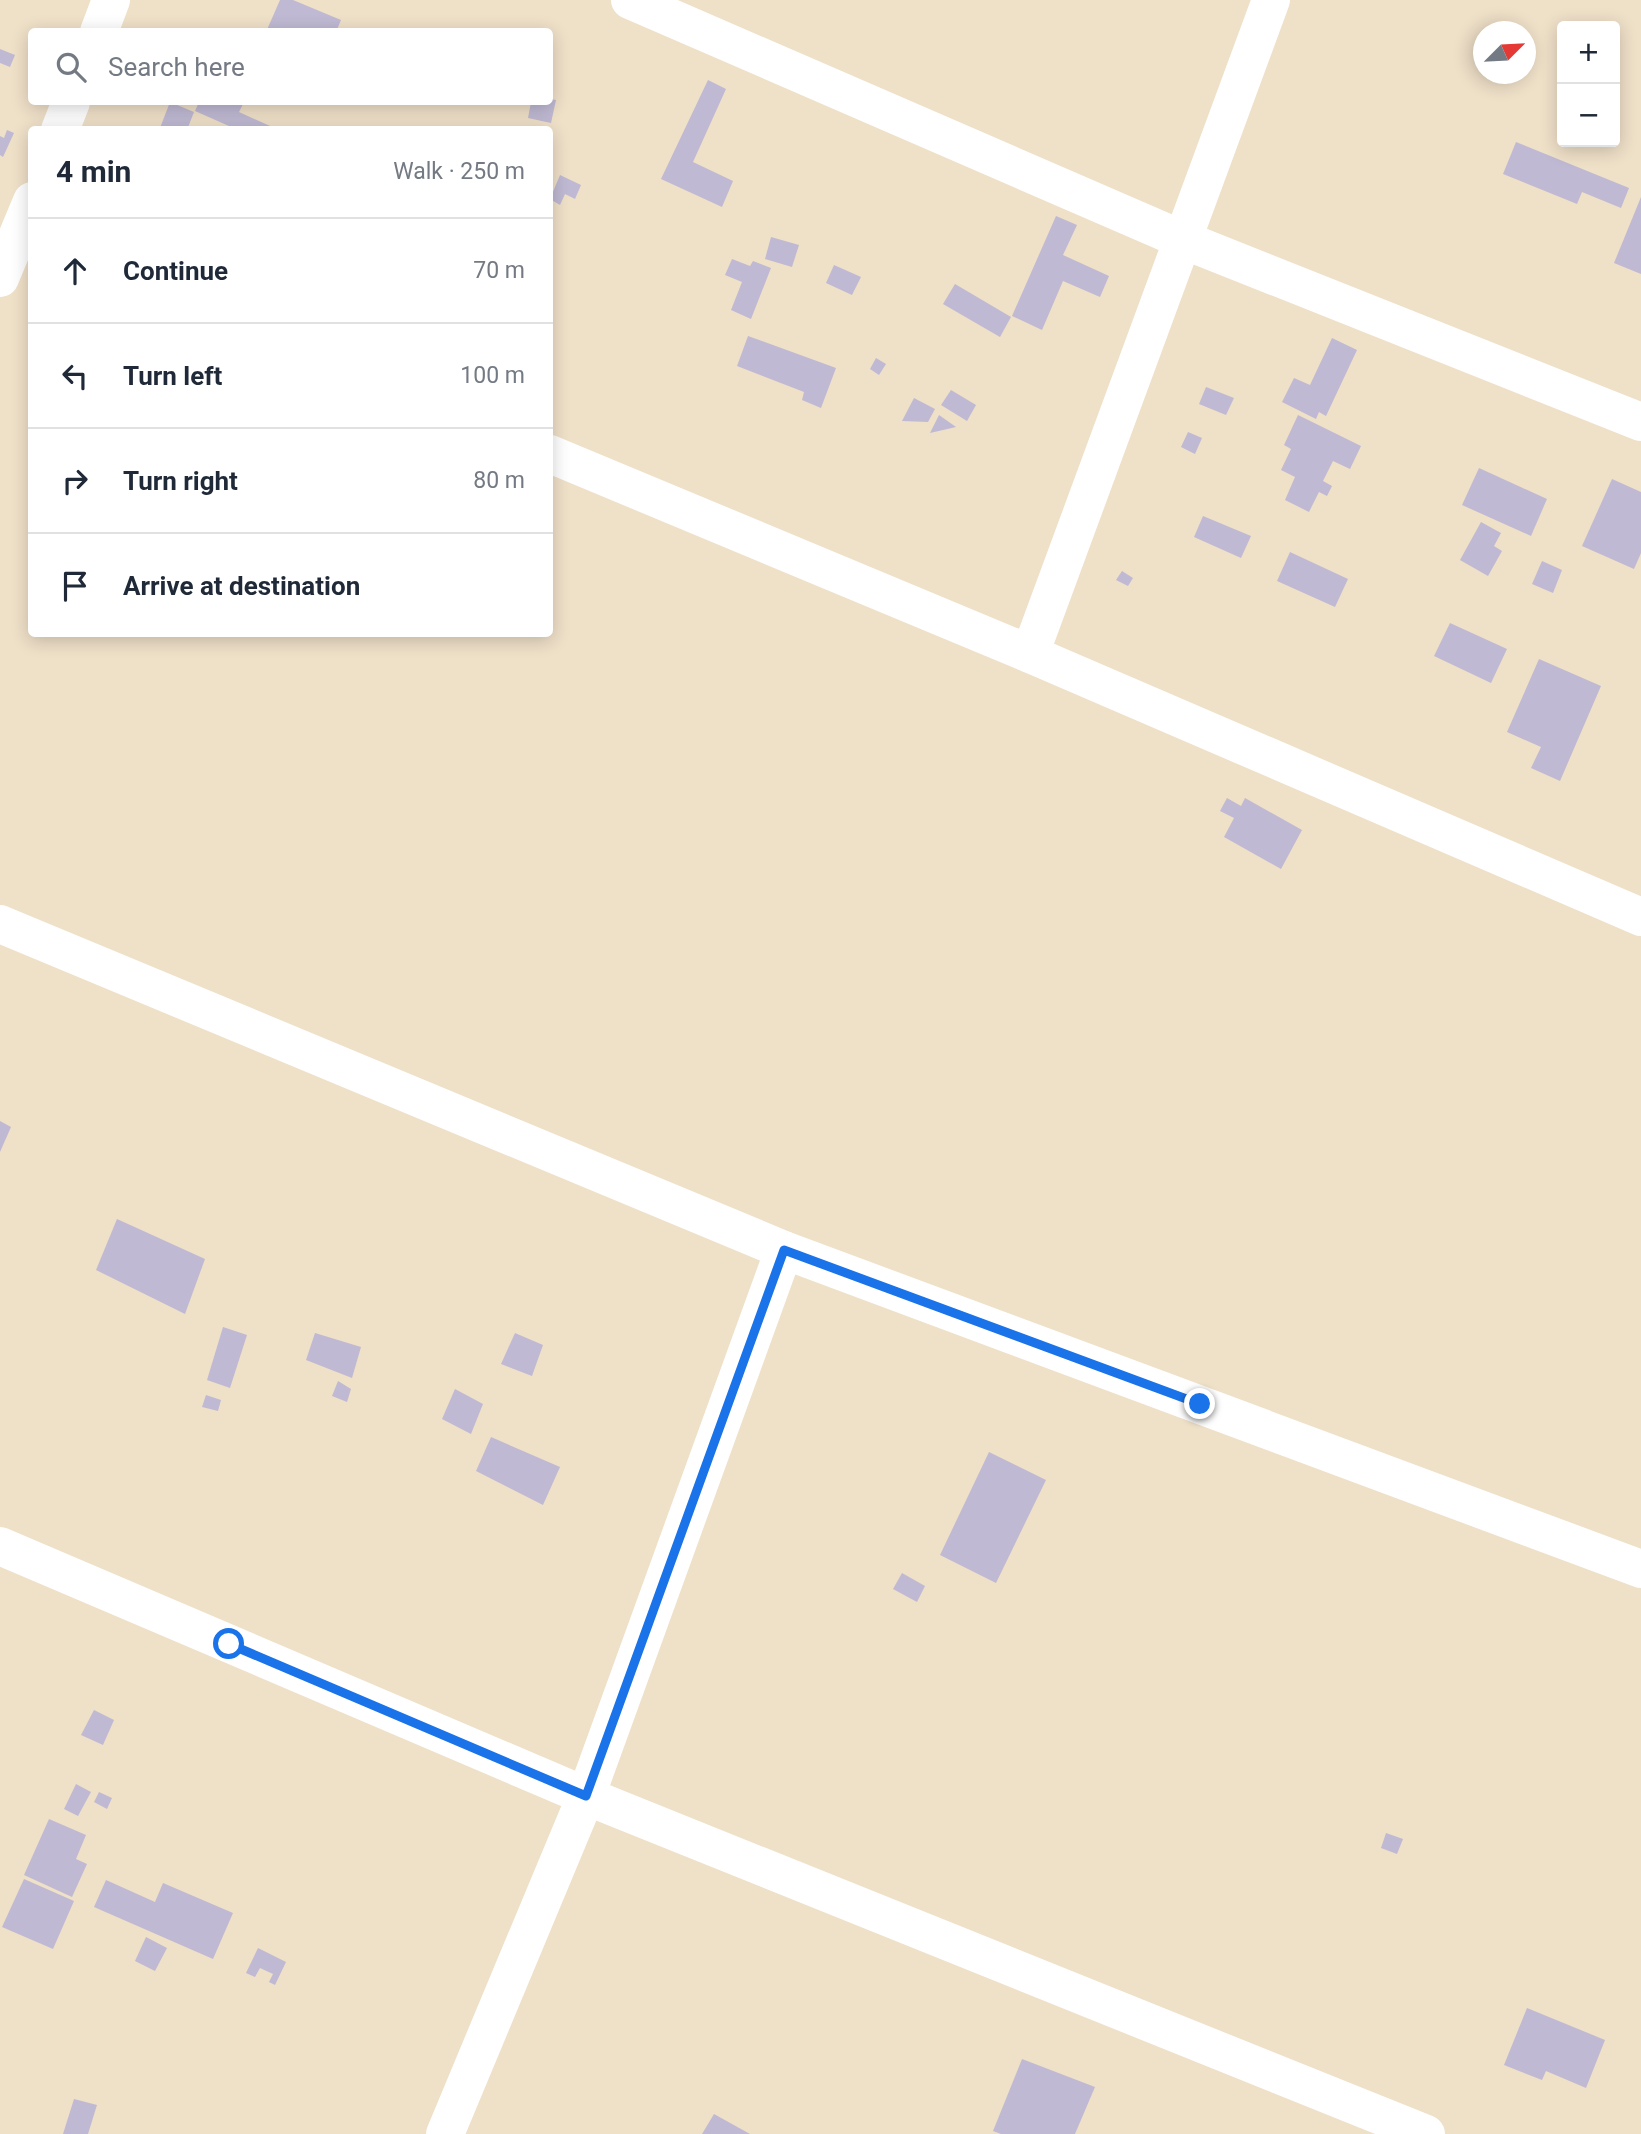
<!DOCTYPE html>
<html lang="en">
<head>
<meta charset="utf-8">
<style>
	:root { --surface:#fff; --page:#f2f2f3; --text:#1f2937; --muted:#747a83; --line:#e0e1e3 }
	body { margin:0; font-family:Roboto,sans-serif; background:var(--page); color:var(--text) }
	.controls { position:absolute; right:21px; top:21px; display:grid; overflow:hidden; border-radius:7px; box-shadow:0 4px 18px #0003 }
	.controls button { width:63px; height:63px; display:grid; place-items:center; padding:0; border:0; border-bottom:2px solid var(--line); background:var(--surface); color:var(--text); font:35px sans-serif }
	.compass { position:absolute; left:1473px; top:21px; width:63px; height:63px; border-radius:50%; background:var(--surface); box-shadow:0 4px 18px #0003; rotate:66deg }
	.stop { position:absolute; width:21px; height:21px; margin:-16px; border:5px solid #1a73e8; border-radius:50%; background:#fff }
	.stop.end { background:#1a73e8; border-color:#fff; box-shadow:0 2px 7px #0008 }
	.list { margin:0; padding:0; list-style:none }
	h2 { display:flex; justify-content:space-between; align-items:center; height:91px; margin:0; padding:0 28px; font-size:30px }
	h2 small { font-size:23px; font-weight:400; color:var(--muted) }
	.list li { display:grid; grid-template-columns:46px 1fr auto; gap:21px; align-items:center; box-sizing:border-box; height:105px; padding:0 28px; border-top:2px solid var(--line) }
	.list b { display:block; font-size:26px; white-space:nowrap }
	.list em { font-size:23px; font-style:normal; color:var(--muted) }
	.icon { flex:none; width:38px; height:38px; fill:none; stroke:currentColor; stroke-width:2; stroke-linecap:round; stroke-linejoin:round }
	.map { position:relative; flex:none; width:1641px; height:2134px; overflow:hidden }
	.search { position:absolute; background:var(--surface); box-shadow:0 4px 18px #0003; left:28px; top:28px; width:525px; height:77px; display:flex; align-items:center; gap:18px; box-sizing:border-box; padding:0 24px; border-radius:7px; color:var(--muted); font-size:26px }
	.panel { position:absolute; background:var(--surface); box-shadow:0 4px 18px #0003; left:28px; top:126px; width:525px; height:511px; border-radius:7px }
	.map>svg:first-child { display:block }
	.building { fill:#bfb9d3 }
	.lines { fill:none; stroke-linecap:round; stroke-linejoin:round }
	.street { stroke:#fff; stroke-width:38 }
	.route { stroke:#1a73e8; stroke-width:9 }
</style>
</head>
<body>
<div class="map">
<svg width="1641" height="2134" viewBox="0 0 1641 2134">
	<rect width="100%" height="100%" fill="#efe0c8"/>
	<g class="building">
		<polygon points="280,0 293,0 341,20 336,32 266,32"/>
		<polygon points="0,49 15,55 10,67 0,63"/>
		<polygon points="708,80 726,89 693,162 733,181 722,207 661,179"/>
		<polygon points="550,99 556,100 551,123 528,118 531,102 550,102"/>
		<polygon points="170,102 194,112 187,130 160,128"/>
		<polygon points="199,102 244,102 239,112 279,130 238,130 195,111"/>
		<polygon points="7,130 14,133 3,157 0,155 0,136 4,138"/>
		<polygon points="1516,142 1629,188 1621,208 1582,192 1577,204 1503,174"/>
		<polygon points="560,175 581,185 575,199 565,194 560,205 550,199"/>
		<polygon points="1641,197 1641,274 1614,263"/>
		<polygon points="1056,216 1077,225 1063,255 1109,276 1100,297 1063,281 1042,330 1012,316"/>
		<polygon points="771,237 799,245 792,267 765,259"/>
		<polygon points="732,259 750,266 753,261 771,268 751,319 731,310 742,282 725,275"/>
		<polygon points="834,265 861,277 852,295 826,283"/>
		<polygon points="955,284 1011,317 1000,337 943,304"/>
		<polygon points="748,336 836,368 821,408 802,400 804,392 737,366"/>
		<polygon points="1332,338 1357,350 1326,416 1319,412 1316,419 1282,402 1294,378 1310,385"/>
		<polygon points="876,358 886,364 879,375 870,369"/>
		<polygon points="1206,387 1234,398 1226,415 1199,404"/>
		<polygon points="951,390 976,405 967,421 941,405"/>
		<polygon points="914,398 935,409 928,422 902,421"/>
		<polygon points="939,415 956,427 930,433"/>
		<polygon points="1298,415 1361,446 1350,469 1333,461 1323,481 1332,486 1327,496 1319,492 1309,512 1285,500 1295,477 1281,470 1291,449 1284,445"/>
		<polygon points="1188,432 1202,438 1195,454 1181,447"/>
		<polygon points="1479,468 1547,499 1531,536 1462,505"/>
		<polygon points="1612,479 1641,492 1641,553 1634,569 1582,546"/>
		<polygon points="1203,516 1251,536 1241,558 1194,537"/>
		<polygon points="1481,522 1501,533 1494,546 1502,551 1488,576 1460,560"/>
		<polygon points="1290,552 1348,579 1335,607 1277,581"/>
		<polygon points="1542,561 1562,570 1553,593 1532,584"/>
		<polygon points="1122,571 1133,578 1128,586 1116,580"/>
		<polygon points="1450,623 1507,649 1491,683 1434,656"/>
		<polygon points="1539,659 1601,686 1560,781 1531,768 1541,747 1507,732"/>
		<polygon points="1227,798 1241,806 1245,798 1302,830 1281,869 1224,837 1234,818 1220,811"/>
		<polygon points="0,1121 11,1127 0,1152"/>
		<polygon points="117,1219 205,1259 185,1314 96,1270"/>
		<polygon points="223,1327 247,1335 230,1388 207,1380"/>
		<polygon points="315,1333 361,1347 352,1378 306,1360"/>
		<polygon points="515,1333 543,1345 532,1376 501,1364"/>
		<polygon points="338,1381 351,1389 347,1402 332,1396"/>
		<polygon points="455,1389 483,1404 471,1434 442,1419"/>
		<polygon points="206,1395 221,1400 218,1411 202,1407"/>
		<polygon points="491,1437 560,1467 543,1505 476,1471"/>
		<polygon points="989,1452 1046,1480 996,1583 940,1555"/>
		<polygon points="902,1573 925,1586 917,1602 893,1589"/>
		<polygon points="94,1710 114,1720 103,1745 81,1735"/>
		<polygon points="76,1784 91,1792 78,1816 64,1809"/>
		<polygon points="99,1792 112,1798 107,1809 94,1802"/>
		<polygon points="49,1819 86,1835 76,1859 87,1864 72,1897 24,1875"/>
		<polygon points="1386,1833 1403,1839 1397,1854 1381,1848"/>
		<polygon points="24,1879 74,1901 53,1949 2,1927"/>
		<polygon points="106,1880 155,1902 163,1883 233,1913 213,1959 94,1907"/>
		<polygon points="146,1937 167,1948 155,1971 135,1961"/>
		<polygon points="258,1948 286,1962 275,1985 269,1982 273,1974 260,1968 255,1977 246,1973"/>
		<polygon points="1527,2008 1605,2040 1586,2088 1546,2071 1542,2080 1504,2065"/>
		<polygon points="1022,2059 1095,2087 1075,2134 1001,2134 993,2131"/>
		<polygon points="74,2099 97,2105 88,2134 63,2134"/>
		<polygon points="714,2114 750,2134 702,2134"/>
	</g>
	<g class="lines">
		<g class="street">
			<polyline points="630,0 1181,239 1641,422"/>
			<polyline points="99,32 111,0"/>
			<polyline points="60,130 71,102"/>
			<polyline points="0,278 32,201"/>
			<polyline points="550,454 1030,654 1641,917"/>
			<polyline points="1030,654 1271,0"/>
			<polyline points="0,924 784,1250 1641,1569"/>
			<polyline points="0,1546 586,1796 1426,2134"/>
			<polyline points="445,2134 586,1796 784,1250"/>
		</g>
	</g>
	<g class="lines">
		<polyline class="route" points="229,1644 586,1796 784,1250 1200,1404"/>
	</g>
</svg>
<div class="controls">
<button>+</button>
<button>−</button>
</div>
<svg class="compass" viewBox="-18 -18 36 36"><path d="M0-13l5 13h-10z" fill="#e53935"/><path d="M0 13l5-13h-10z" fill="#747a83"/></svg>
<div class="stop" style="left:229px;top:1644px"></div>
<div class="stop end" style="left:1200px;top:1404px"></div>
<div class="search"><svg class="icon" aria-label="search" viewBox="0 0 24 24"><circle cx="10" cy="10" r="6"/><path d="M15 15l6 6"/></svg>Search here</div>
<section class="panel">
<h2>4 min<small>Walk · 250 m</small></h2>
<ul class="list">
<li><svg class="icon" aria-label="ahead" viewBox="0 0 24 24"><path d="M12 20V5M6 11l6-6 6 6"/></svg><div><b>Continue</b></div><em>70 m</em></li>
<li><svg class="icon" aria-label="left" viewBox="0 0 24 24"><path d="M17 20v-9H6M10 6l-5 5 5 5"/></svg><div><b>Turn left</b></div><em>100 m</em></li>
<li><svg class="icon" aria-label="right" viewBox="0 0 24 24"><path d="M7 20v-9h11M14 6l5 5-5 5"/></svg><div><b>Turn right</b></div><em>80 m</em></li>
<li><svg class="icon" aria-label="arrive" viewBox="0 0 24 24"><path d="M6 21V4h12l-3 4 3 4H6"/></svg><div><b>Arrive at destination</b></div></li>
</ul>
</section>
</div>
</body>
</html>
